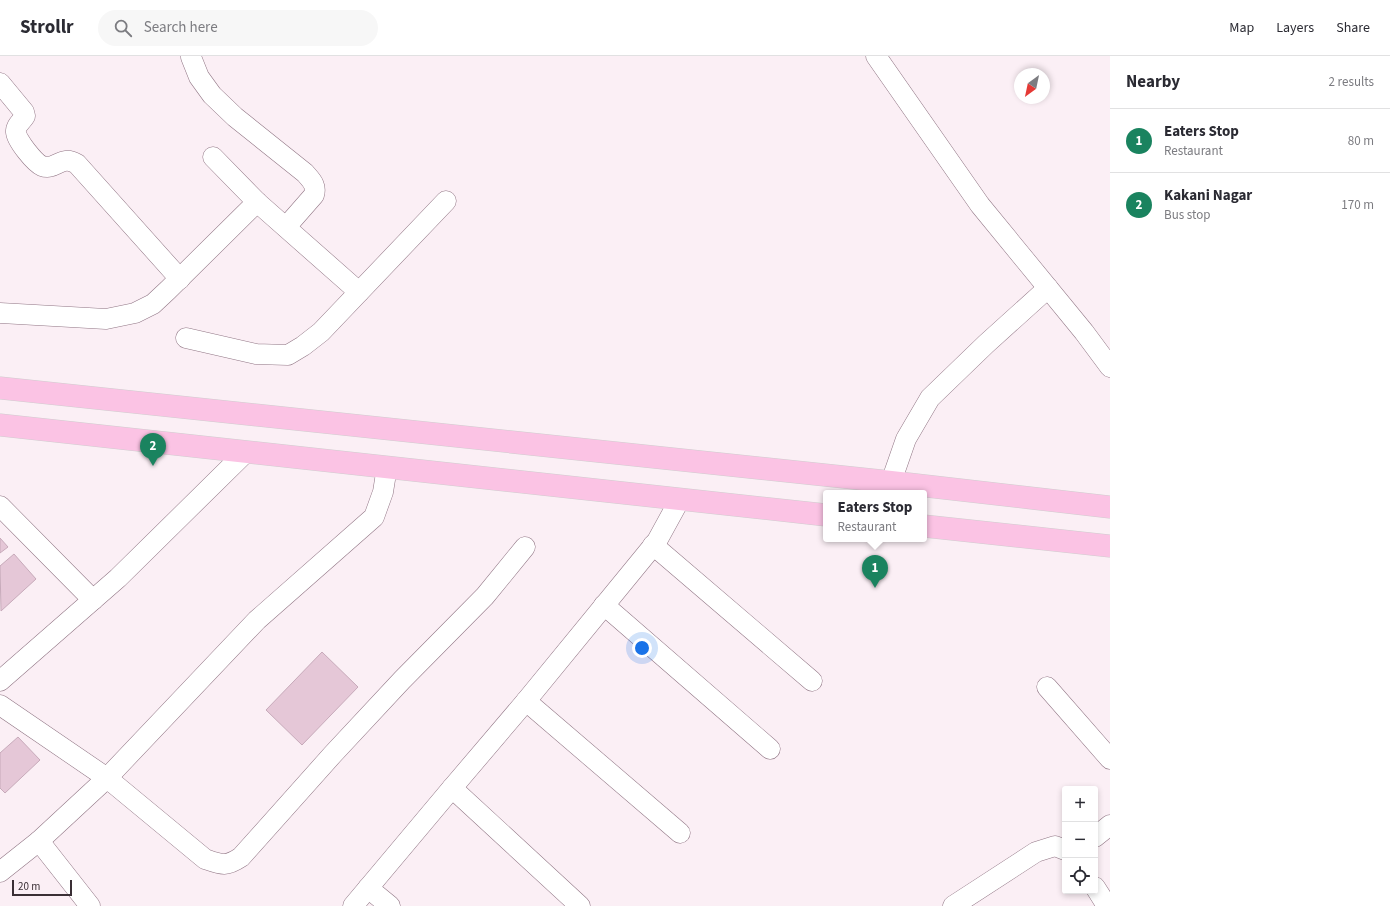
<!DOCTYPE html>
<html lang="en">
<head>
<meta charset="utf-8">
<style>
	:root { --surface:#fff; --page:#f7f7f7; --text:#2b2b33; --muted:#7c7c81; --line:#e1e1e2; --accent:#1a835f }
	body { margin:0; font-family:"Source Sans 3",sans-serif; background:var(--page); color:var(--text) }
	.controls { position:absolute; right:12px; bottom:12px; display:grid; overflow:hidden; border-radius:4px; box-shadow:0 2px 6px #0003 }
	.controls button { width:36px; height:36px; display:grid; place-items:center; padding:0; border:0; border-bottom:1px solid var(--line); background:var(--surface); color:var(--text); font:20px sans-serif }
	.compass { position:absolute; left:1014px; top:12px; width:36px; height:36px; border-radius:50%; background:var(--surface); box-shadow:0 2px 6px #0003; rotate:213deg }
	.scale { position:absolute; left:12px; bottom:10px; width:60px; box-sizing:border-box; padding-left:4px; border:2px solid #3a2f35; border-top:0; font-size:11px; line-height:14px; white-space:nowrap; color:#3a2f35; -webkit-text-stroke:3px #fbeff5; paint-order:stroke }
	.you { position:absolute; left:642px; top:592px; width:14px; height:14px; margin:-10px; border:3px solid #fff; border-radius:50%; background:#1a73e8; box-shadow:0 0 0 6px #1a73e833 }
	.badge { display:grid; place-items:center; width:26px; height:26px; border-radius:50%; background:var(--accent); color:#fff; font-size:13px; font-weight:700 }
	.pin { position:absolute; translate:-50% -33px; filter:drop-shadow(0 1px 2px #0008) }
	.pin::after { content:''; position:absolute; top:21px; width:14px; height:12px; background:inherit; clip-path:polygon(0 0,100% 0,50% 100%) }
	.popup { position:absolute; left:823px; top:434px; width:104px; height:52px; box-sizing:border-box; display:grid; place-content:center; border-radius:4px; background:var(--surface); filter:drop-shadow(0 1px 3px #0005); font-size:13px; white-space:nowrap; color:var(--muted) }
	.popup b { font-size:15px; color:var(--text) }
	.popup::after { content:''; position:absolute; left:50%; top:100%; margin-left:-8px; border:8px solid transparent; border-top-color:var(--surface) }
	.list { margin:0; padding:0; list-style:none }
	h2 { display:flex; justify-content:space-between; align-items:center; height:52px; margin:0; padding:0 16px; font-size:17px }
	h2 small { font-size:13px; font-weight:400; color:var(--muted) }
	.list li { display:grid; grid-template-columns:26px 1fr auto; gap:12px; align-items:center; box-sizing:border-box; height:64px; padding:0 16px; border-top:1px solid var(--line) }
	.list b { display:block; font-size:15px; white-space:nowrap }
	.list p { margin:0; font-size:13px; white-space:nowrap; color:var(--muted) }
	.list em { font-size:13px; font-style:normal; color:var(--muted) }
	.icon { flex:none; width:22px; height:22px; fill:none; stroke:currentColor; stroke-width:2; stroke-linecap:round; stroke-linejoin:round }
	.map { position:relative; flex:none; width:1110px; height:850px; overflow:hidden }
	header { display:flex; align-items:center; gap:24px; box-sizing:border-box; height:56px; padding:0 20px; background:var(--surface); border-bottom:1px solid var(--line) }
	header strong { font-size:19px }
	nav { display:flex; gap:22px; margin-inline-start:auto; font-size:14px }
	.search { width:280px; height:36px; background:var(--page); display:flex; align-items:center; gap:10px; box-sizing:border-box; padding:0 14px; border-radius:22px; color:var(--muted); font-size:15px }
	main { display:flex }
	aside { flex:1; background:var(--surface) }
	.map>svg:first-child { display:block }
	.building { fill:#e5c7d7; stroke:#c7aaba }
	.lines { fill:none; stroke-linecap:round; stroke-linejoin:round }
	.street-casing { stroke:#917685; stroke-width:21 }
	.primary-casing { stroke:#d0cdcf; stroke-width:23 }
	.street { stroke:#fff; stroke-width:20 }
	.primary { stroke:#fbc3e4; stroke-width:22 }
</style>
</head>
<body>
<header>
<strong>Strollr</strong>
<div class="search"><svg class="icon" aria-label="search" viewBox="0 0 24 24"><circle cx="10" cy="10" r="6"/><path d="M15 15l6 6"/></svg>Search here</div>
<nav><a>Map</a><a>Layers</a><a>Share</a></nav>
</header>
<main>
<div class="map">
<svg width="1110" height="850" viewBox="0 0 1110 850">
	<rect width="100%" height="100%" fill="#fbeff5"/>
	<g class="building">
		<polygon points="0,482 8,491 0,497"/>
		<polygon points="14,498 36,523 1,555 0,510"/>
		<polygon points="322,596 358,631 302,689 266,654"/>
		<polygon points="18,681 40,704 5,737 0,732 0,697"/>
	</g>
	<g class="lines">
		<defs>
			<g id="street">
				<polyline points="876,0 980,149 1084,276 1110,311"/>
				<path d="M191,1L199,21L212,39L235,61L305,117C311,124 317,129 314,139L286,171"/>
				<path d="M0,27L24,56L25,60C22,65 15,70 16,76C16,84 35,107 42,110C56,115 61,98 77,108L180,223"/>
				<polyline points="213,101 257,146 359,236"/>
				<polyline points="0,257 106,263 135,257 153,248 168,234 257,146"/>
				<polyline points="186,282 256,298 288,299 303,290 321,276 446,145"/>
				<polyline points="891,426 906,383 930,342 986,288 1048,232"/>
				<polyline points="0,450 93,544"/>
				<polyline points="653,489 812,625"/>
				<polyline points="604,549 770,693"/>
				<polyline points="0,625 118,522 246,396"/>
				<polyline points="1047,631 1110,703"/>
				<polyline points="526,645 680,777"/>
				<polyline points="0,649 107,722 257,564 374,461 383,436 387,411"/>
				<polyline points="1095,781 1110,769"/>
				<path d="M39,785L107,722L205,803C222,809 226,811 241,801L333,698L402,624L485,540L525,491"/>
				<polyline points="0,816 39,785 90,850"/>
				<polyline points="1095,831 1107,850"/>
				<polyline points="368,832 390,850"/>
				<polyline points="353,850 452,732"/>
				<polyline points="580,850 452,732 526,645 657,485 680,443"/>
				<polyline points="953,850 1036,796 1055,790 1065,794"/>
			</g>
			<g id="primary">
				<polyline points="0,332 891,426 1110,451"/>
				<polyline points="0,369 826,459"/>
				<polyline points="924,470 1110,490"/>
			</g>
		</defs>
		<use href="#street" class="street-casing"/>
		<use href="#primary" class="primary-casing"/>
		<use href="#street" class="street"/>
		<use href="#primary" class="primary"/>
	</g>
</svg>
<div class="controls">
<button>+</button>
<button>−</button>
<button><svg class="icon" aria-label="locate" viewBox="0 0 24 24"><circle cx="12" cy="12" r="6"/><path d="M12 2v4M12 18v4M2 12h4M18 12h4"/></svg></button>
</div>
<svg class="compass" viewBox="-18 -18 36 36"><path d="M0-13l5 13h-10z" fill="#e53935"/><path d="M0 13l5-13h-10z" fill="#7c7c81"/></svg>
<div class="scale">20 m</div>
<div class="you"></div>
<div class="pin badge" style="left:875px;top:532px">1</div>
<div class="popup"><b>Eaters Stop</b>Restaurant</div>
<div class="pin badge" style="left:153px;top:410px">2</div>
</div>
<aside>
<h2>Nearby<small>2 results</small></h2>
<ul class="list">
<li><span class="badge">1</span><div><b>Eaters Stop</b><p>Restaurant</p></div><em>80 m</em></li>
<li><span class="badge">2</span><div><b>Kakani Nagar</b><p>Bus stop</p></div><em>170 m</em></li>
</ul>
</aside>
</main>
</body>
</html>
